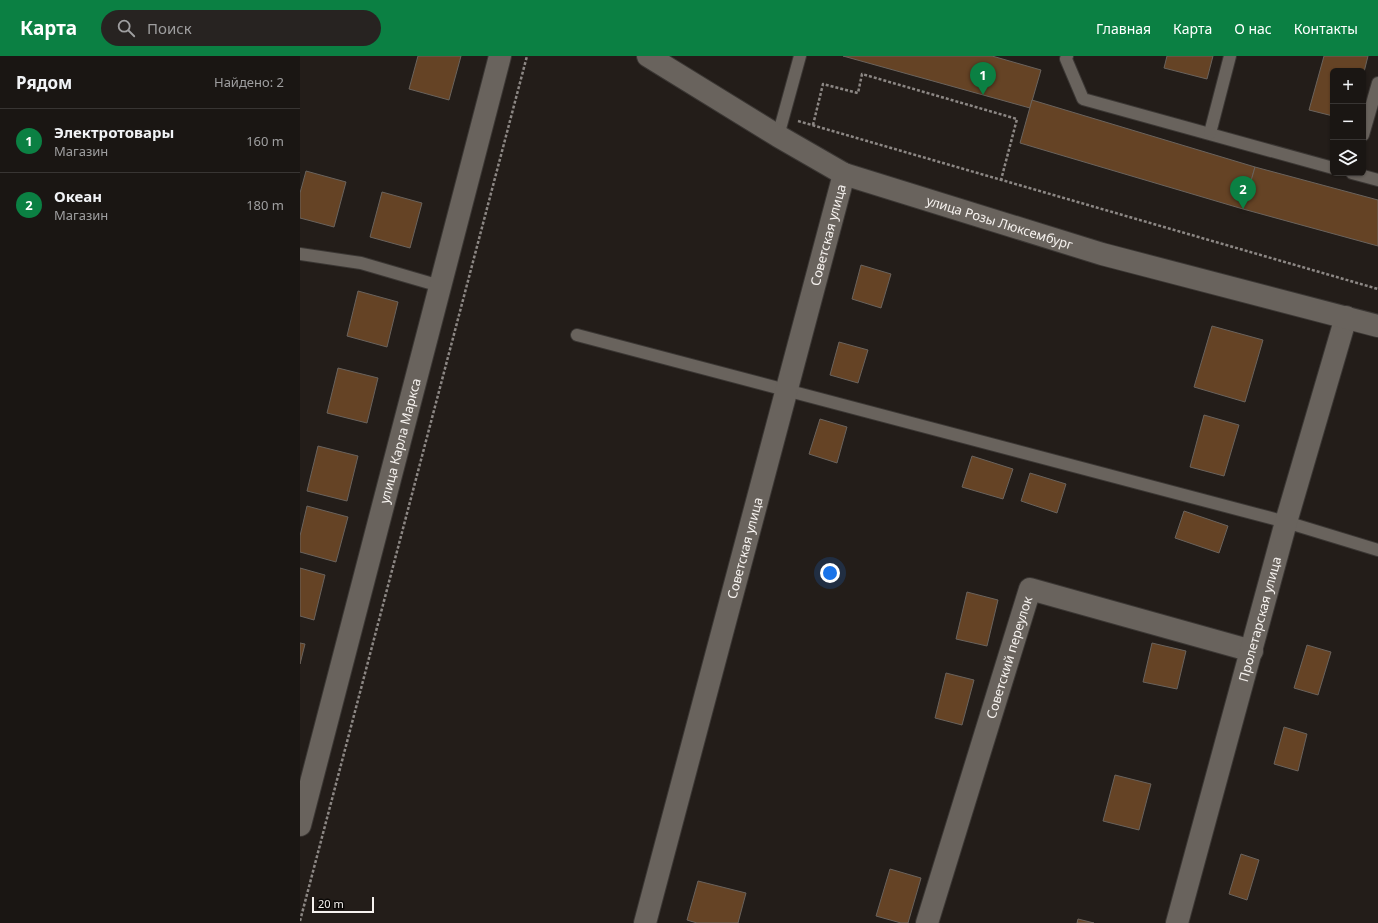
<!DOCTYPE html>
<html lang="ru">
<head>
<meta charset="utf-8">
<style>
	:root { --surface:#1a1613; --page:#272321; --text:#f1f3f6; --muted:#9f9fa0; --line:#383533; --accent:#0b8043 }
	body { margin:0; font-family:"Noto Sans",sans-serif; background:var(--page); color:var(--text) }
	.controls { position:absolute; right:12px; top:12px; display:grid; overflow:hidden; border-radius:6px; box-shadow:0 1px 3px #0004 }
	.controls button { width:36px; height:36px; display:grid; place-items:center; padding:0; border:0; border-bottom:1px solid var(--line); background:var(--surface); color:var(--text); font:20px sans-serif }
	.scale { position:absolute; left:12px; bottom:10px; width:62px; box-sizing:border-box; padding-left:4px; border:2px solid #f6f2ef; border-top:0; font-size:11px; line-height:14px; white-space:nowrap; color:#f6f2ef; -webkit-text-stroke:3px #0a0806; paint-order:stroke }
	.you { position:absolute; left:530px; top:517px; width:14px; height:14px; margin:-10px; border:3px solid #fff; border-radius:50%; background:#1a73e8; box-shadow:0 0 0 6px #1a73e833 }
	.badge { display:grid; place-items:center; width:26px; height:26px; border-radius:50%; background:var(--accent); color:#fff; font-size:13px; font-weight:700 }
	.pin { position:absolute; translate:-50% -33px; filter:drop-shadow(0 1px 2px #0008) }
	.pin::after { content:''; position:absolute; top:21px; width:14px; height:12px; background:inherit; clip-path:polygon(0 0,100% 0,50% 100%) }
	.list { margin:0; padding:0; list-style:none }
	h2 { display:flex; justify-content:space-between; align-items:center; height:52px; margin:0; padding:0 16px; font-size:17px }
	h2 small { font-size:13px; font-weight:400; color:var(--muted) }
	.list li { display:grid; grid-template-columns:26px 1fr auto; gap:12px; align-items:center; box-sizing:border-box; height:64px; padding:0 16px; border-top:1px solid var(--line) }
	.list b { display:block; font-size:15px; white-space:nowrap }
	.list p { margin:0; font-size:13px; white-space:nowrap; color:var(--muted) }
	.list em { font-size:13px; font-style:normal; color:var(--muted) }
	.icon { flex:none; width:22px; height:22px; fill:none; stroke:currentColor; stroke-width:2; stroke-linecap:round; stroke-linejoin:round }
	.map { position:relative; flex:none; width:1078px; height:867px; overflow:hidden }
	header { display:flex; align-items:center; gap:24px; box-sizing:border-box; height:56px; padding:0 20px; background:var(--accent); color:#fff }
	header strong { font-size:19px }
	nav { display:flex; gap:22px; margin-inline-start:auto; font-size:14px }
	.search { width:280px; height:36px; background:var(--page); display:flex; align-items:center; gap:10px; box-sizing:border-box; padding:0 14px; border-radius:22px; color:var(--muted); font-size:15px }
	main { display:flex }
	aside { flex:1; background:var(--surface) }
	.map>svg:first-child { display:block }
	.building { fill:#654325; stroke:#6a635d }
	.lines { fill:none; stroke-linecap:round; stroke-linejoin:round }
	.service-casing { stroke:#3b3734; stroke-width:14 }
	.minor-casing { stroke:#3b3734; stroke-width:24 }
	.tertiary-casing { stroke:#3b3734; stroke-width:24 }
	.path { stroke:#8c8784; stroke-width:2.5; stroke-dasharray:3 2; stroke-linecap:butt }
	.service { stroke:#69635d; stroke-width:12 }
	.minor { stroke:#69635d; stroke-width:22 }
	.tertiary { stroke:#69635d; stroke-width:22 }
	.labels { text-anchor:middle; stroke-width:4; stroke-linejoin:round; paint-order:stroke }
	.street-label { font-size:13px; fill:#f6f2ef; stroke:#0a0806 }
</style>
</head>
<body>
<header>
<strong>Карта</strong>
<div class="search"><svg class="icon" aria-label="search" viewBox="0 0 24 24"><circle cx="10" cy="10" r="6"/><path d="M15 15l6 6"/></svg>Поиск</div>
<nav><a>Главная</a><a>Карта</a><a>О нас</a><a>Контакты</a></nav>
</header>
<main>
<aside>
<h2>Рядом<small>Найдено: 2</small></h2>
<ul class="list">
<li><span class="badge">1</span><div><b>Электротовары</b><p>Магазин</p></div><em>160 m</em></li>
<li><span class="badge">2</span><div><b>Океан</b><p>Магазин</p></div><em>180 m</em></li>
</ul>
</aside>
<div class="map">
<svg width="1078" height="867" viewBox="0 0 1078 867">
	<rect width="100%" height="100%" fill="#231d19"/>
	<g class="building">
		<polygon points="118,0 161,0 149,44 109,33"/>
		<polygon points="543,0 692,0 741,14 730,52"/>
		<polygon points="867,0 913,0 907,23 864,12"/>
		<polygon points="1024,0 1068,0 1063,20 1063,15 1033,15 1033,60 1009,54"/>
		<polygon points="732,44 955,111 943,153 720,87"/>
		<polygon points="955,111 1078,144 1078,190 943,153"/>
		<polygon points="6,115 46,126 34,171 0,162 0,137"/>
		<polygon points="82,136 122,147 110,192 70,181"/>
		<polygon points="561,209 591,218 581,252 552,243"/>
		<polygon points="58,235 98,246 87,291 47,280"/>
		<polygon points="912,270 963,284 945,346 894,331"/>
		<polygon points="539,286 568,294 558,327 530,319"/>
		<polygon points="38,312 78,322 67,367 27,357"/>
		<polygon points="904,359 939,369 924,420 890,411"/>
		<polygon points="520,363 547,371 537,407 509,398"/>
		<polygon points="18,390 58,400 47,445 7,435"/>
		<polygon points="672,400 713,413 703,443 662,431"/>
		<polygon points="730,417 766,428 757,457 721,445"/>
		<polygon points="7,450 48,461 36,506 0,496 0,480"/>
		<polygon points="884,455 928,470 919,497 875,482"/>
		<polygon points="0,512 25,519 14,564 0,560"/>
		<polygon points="667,536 698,544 687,590 656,583"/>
		<polygon points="0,587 5,588 0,608"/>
		<polygon points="852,587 886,595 877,633 843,626"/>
		<polygon points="1007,589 1031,596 1018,639 994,632"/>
		<polygon points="646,617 674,624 662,669 635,662"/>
		<polygon points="984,671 1007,678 998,715 974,708"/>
		<polygon points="815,719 851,728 839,774 803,765"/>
		<polygon points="941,798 959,804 947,844 929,838"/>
		<polygon points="590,813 621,822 608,867 601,867 576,860"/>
		<polygon points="398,825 446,837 438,867 397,867 387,864"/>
		<polygon points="778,863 794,867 777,867"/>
	</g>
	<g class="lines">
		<defs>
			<g id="service">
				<polyline points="767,0 766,3 783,43 1033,112"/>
				<polyline points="910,77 930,0"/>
				<polyline points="1063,79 1078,27"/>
				<polyline points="478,80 500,0"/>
				<polyline points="1052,117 1078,124"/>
				<polyline points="0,198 61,207 140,230"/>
				<polyline points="277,279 986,466 1078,494"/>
			</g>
			<g id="minor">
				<path id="s1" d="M345,867L544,118"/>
				<path id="s2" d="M627,867L730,533L952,595"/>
				<path id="s3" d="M877,867L986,466L1046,261"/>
			</g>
			<g id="tertiary">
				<path id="s4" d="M348,0L478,80L544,118L802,198L1078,270"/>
				<path id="s5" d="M0,769L200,0"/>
			</g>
		</defs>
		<use href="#service" class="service-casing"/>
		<use href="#minor" class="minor-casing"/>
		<use href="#tertiary" class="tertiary-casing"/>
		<g class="path">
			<polyline points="498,65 1078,233"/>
			<polyline points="513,69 523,28 558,37 562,18 717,63 701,124"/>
			<polyline points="0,865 227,0"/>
		</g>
		<use href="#service" class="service"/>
		<use href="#minor" class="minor"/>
		<use href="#tertiary" class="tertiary"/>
	</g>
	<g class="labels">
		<g class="street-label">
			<text dy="5" stroke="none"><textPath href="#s4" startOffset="392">улица Розы Люксембург</textPath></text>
			<text dy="5" stroke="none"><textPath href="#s1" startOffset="712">Советская улица</textPath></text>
			<text dy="5" stroke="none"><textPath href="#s5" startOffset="397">улица Карла Маркса</textPath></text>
			<text dy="5" stroke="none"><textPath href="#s1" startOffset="388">Советская улица</textPath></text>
			<text dy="5" stroke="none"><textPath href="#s3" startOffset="315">Пролетарская улица</textPath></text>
			<text dy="5" stroke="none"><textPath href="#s2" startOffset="278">Советский переулок</textPath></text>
		</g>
	</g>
</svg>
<div class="controls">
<button>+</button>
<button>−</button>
<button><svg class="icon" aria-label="layers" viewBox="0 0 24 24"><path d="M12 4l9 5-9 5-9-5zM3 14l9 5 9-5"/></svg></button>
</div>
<div class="scale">20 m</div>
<div class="you"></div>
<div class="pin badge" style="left:683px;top:39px">1</div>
<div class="pin badge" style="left:943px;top:153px">2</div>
</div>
</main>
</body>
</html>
